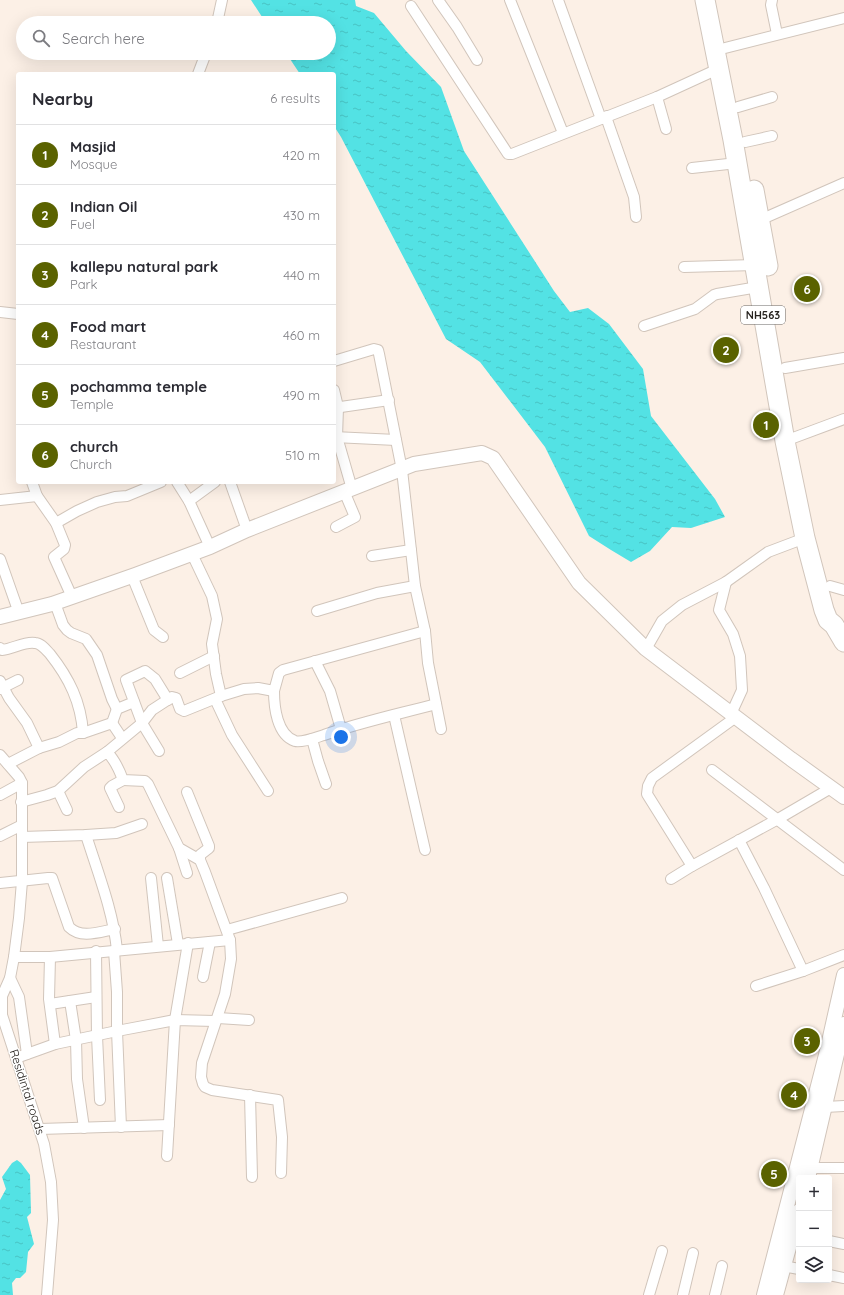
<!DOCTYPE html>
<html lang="en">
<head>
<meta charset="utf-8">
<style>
	:root { --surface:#fff; --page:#f2f2f3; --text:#2b2b33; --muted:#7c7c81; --line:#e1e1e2; --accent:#5a6200 }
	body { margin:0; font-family:Quicksand,sans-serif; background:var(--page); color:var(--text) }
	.controls { position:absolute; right:12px; bottom:12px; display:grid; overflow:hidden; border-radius:4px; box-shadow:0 4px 16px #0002 }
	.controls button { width:36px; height:36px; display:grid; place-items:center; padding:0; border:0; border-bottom:1px solid var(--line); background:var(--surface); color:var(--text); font:20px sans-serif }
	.you { position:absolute; left:341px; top:737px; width:14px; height:14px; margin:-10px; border:3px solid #fff; border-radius:50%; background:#1a73e8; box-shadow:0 0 0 6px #1a73e833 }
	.badge { display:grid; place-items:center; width:26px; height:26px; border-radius:50%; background:var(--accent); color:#fff; font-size:13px; font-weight:700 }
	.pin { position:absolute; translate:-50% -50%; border:2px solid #fff; box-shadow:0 1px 4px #0006 }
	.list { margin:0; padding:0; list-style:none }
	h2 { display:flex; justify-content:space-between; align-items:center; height:52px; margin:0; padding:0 16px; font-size:17px }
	h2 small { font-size:13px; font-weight:400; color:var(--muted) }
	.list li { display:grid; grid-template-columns:26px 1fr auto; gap:12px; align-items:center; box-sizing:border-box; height:60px; padding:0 16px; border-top:1px solid var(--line) }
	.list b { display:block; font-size:15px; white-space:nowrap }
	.list p { margin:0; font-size:13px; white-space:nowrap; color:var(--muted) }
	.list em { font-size:13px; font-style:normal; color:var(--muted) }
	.icon { flex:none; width:22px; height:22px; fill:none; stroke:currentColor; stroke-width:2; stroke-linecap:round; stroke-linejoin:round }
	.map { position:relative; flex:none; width:844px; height:1295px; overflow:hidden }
	.search { position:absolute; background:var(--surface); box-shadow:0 4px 16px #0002; left:16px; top:16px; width:320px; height:44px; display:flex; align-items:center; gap:10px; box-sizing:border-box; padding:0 14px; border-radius:22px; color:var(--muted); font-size:15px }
	.panel { position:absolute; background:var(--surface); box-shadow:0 4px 16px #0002; left:16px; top:72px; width:320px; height:412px; border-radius:4px }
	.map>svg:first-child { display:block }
	.water { fill:url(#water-ripples) }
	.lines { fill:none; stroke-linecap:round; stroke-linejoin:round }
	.street-casing { stroke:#d1c5bb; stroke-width:12 }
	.secondary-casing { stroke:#d1c5bb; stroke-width:16 }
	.highway-casing { stroke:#d1c5bb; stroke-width:21 }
	.street { stroke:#fff; stroke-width:10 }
	.secondary { stroke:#fff; stroke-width:14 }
	.highway { stroke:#fff; stroke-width:19 }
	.labels { text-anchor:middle; stroke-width:3; stroke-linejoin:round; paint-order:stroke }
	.shield { fill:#fff; stroke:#676462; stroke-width:1 }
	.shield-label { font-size:11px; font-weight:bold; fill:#26221e }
	.street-label { font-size:12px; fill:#26221e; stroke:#fff }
</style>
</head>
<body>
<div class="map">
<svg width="844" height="1295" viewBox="0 0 844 1295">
	<defs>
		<pattern id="water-ripples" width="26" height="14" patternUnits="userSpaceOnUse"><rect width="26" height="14" fill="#53e2e4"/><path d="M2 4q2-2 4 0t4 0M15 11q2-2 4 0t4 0" fill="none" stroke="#48c2c3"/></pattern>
	</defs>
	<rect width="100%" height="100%" fill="#fcf0e6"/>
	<g class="water">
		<polygon points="251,0 355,0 356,6 374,13 406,51 441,87 464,151 554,291 570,312 588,308 609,324 643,369 651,416 715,499 725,517 691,528 672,527 650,551 631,562 611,550 589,536 545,447 480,362 446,339 341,137 334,126 334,74 300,74 286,53 329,53 329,23 266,23"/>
		<polygon points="17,1160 21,1163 30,1175 31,1213 27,1217 34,1244 28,1252 26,1272 20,1278 16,1278 12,1283 13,1295 0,1295 0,1200 6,1189 2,1177 12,1163"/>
	</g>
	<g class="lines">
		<defs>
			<g id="street">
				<polyline points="438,0 457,27 477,60"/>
				<polyline points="510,0 563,133"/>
				<polyline points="558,0 601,119 607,116"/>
				<polyline points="772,0 771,5 777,34"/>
				<polyline points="411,6 508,154 512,154 657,97 718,69"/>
				<polyline points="217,23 222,0"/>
				<polyline points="725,48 844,18"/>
				<polyline points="198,74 206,53"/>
				<polyline points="657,97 666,129"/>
				<polyline points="738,107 772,97"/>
				<polyline points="606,117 634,197 636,217"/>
				<polyline points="745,142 772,136"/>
				<polyline points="692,168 737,163"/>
				<polyline points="760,220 844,183"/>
				<polyline points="684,267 755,265"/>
				<polyline points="0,312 18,314"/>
				<polyline points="644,326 695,309 714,295 717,294 758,287"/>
				<polyline points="334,361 374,349 378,350 379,354 402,470 415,586 425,631 428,663 441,729"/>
				<polyline points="785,368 844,358"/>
				<polyline points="334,390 338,407 337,437 352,489"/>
				<polyline points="334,408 389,400"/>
				<polyline points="334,437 396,440"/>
				<polyline points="785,441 844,419"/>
				<polyline points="32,482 37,496 56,523 65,545 64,549 54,557 72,597"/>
				<polyline points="177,482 189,501 210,547"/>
				<polyline points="230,482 247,530"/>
				<polyline points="0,500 37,496"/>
				<polyline points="189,501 215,482"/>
				<polyline points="56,523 77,511 97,502 115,497 127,496 161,482"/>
				<polyline points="336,527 355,517 344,491"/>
				<polyline points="192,554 212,596 217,619 212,644 216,674 221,696"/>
				<polyline points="372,556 411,550"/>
				<polyline points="0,559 19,613"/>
				<polyline points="132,576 154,630 163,637"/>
				<polyline points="726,582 719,610 733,634 740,656 742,690 731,714"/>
				<polyline points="830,586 844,590"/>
				<polyline points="55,603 63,625 67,630 71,633 86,639 97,655 112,699 117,709"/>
				<polyline points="317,611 377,593 415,586"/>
				<path d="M0,648L2,650C13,649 25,641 35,643C41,643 46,650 50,654C69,678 81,702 83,733H77L59,742L39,748L8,764"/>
				<polyline points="646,649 662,621 682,605 726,582 768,552 805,538"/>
				<polyline points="315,661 330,691 341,729"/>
				<polyline points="180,673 214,656"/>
				<polyline points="0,681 9,698 27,723 39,748"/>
				<polyline points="0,689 18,680"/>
				<path d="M274,691C274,707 277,735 295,741C302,743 317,737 324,735C361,722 399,714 436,704"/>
				<polyline points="215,699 232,735 268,791"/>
				<polyline points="394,715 425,850"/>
				<polyline points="112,723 117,709 134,702"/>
				<polyline points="83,733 112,723 122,738"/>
				<polyline points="312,739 318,761 326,784"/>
				<polyline points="159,751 142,723 126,680 145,671 155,679 168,700"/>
				<polyline points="107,752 142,723 152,710 172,697 176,698 180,709 184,711 221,696 244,689 258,688 274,691 279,673 283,670 425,631"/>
				<polyline points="0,755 19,777 22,783 22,881 19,918 14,957 10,978 2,996 2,1015 44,1144 51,1182 53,1220 47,1295"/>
				<polyline points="712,770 844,870"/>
				<polyline points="58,791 67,810"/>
				<polyline points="187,792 209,846 209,848 200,855 200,860"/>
				<polyline points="0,795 22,783"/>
				<path d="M21,802L47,795L58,791L84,767L107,752C115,760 119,769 123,780L145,781L148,784L179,848L200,860L205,872L230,940L231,959L225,994L202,1063L201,1077L203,1084L205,1087L212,1090L278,1100L282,1137L281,1173"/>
				<polyline points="119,807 110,788 112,786 123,780"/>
				<path d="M86,835C98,873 113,911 117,950"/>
				<polyline points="0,836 22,825"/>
				<polyline points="22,837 86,835 116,833 142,824"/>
				<polyline points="739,840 764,888 803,971"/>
				<polyline points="179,848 187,873"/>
				<polyline points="692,866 647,794 648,786 652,778 736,717"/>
				<polyline points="151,878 158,946"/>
				<polyline points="167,878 178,944"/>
				<polyline points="671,879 692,866 778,819 831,788"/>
				<path d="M0,883L48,878H52L69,927C81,939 99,932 115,929"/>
				<polyline points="227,930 342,898"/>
				<polyline points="96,951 97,1036 100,1100"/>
				<polyline points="114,951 117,992 117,1031 121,1127"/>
				<polyline points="14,957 50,957 230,940"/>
				<polyline points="50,957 49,999 55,1044"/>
				<polyline points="203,977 210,942"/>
				<polyline points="10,978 19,997 27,1054"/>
				<polyline points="756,986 803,971 844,955"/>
				<polyline points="70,1001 76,1040 77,1079 84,1128"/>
				<polyline points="50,1004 96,997"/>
				<polyline points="218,1018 249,1020"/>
				<polyline points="16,1058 55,1044 117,1031 175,1020 215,1021"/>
				<polyline points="250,1095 252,1177"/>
				<polyline points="825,1107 844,1106"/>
				<polyline points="40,1129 169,1125"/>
				<polyline points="167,1156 175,1020 188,943"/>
				<polyline points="804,1168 844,1168"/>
				<polyline points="829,1241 844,1244"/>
				<polyline points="783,1266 799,1269"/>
				<polyline points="829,1275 844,1278"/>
				<polyline points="649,1295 662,1251"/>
				<polyline points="683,1295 693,1253"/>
				<polyline points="715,1295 722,1266"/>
			</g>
			<g id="secondary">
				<polyline points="0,617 52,604 135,575 210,547 247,530 414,464 482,453 493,458 579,583 646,649 791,759 844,797"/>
				<polyline points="808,1178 844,1024"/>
				<polyline points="764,1295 826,1055 844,975"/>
				<polyline points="776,1295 799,1211"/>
			</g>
			<g id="highway">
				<polyline points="705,0 733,140 785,441 805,538 824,610 828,620 834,625 844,642"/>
				<polyline points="754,190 768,266"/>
			</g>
		</defs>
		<use href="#street" class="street-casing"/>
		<use href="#secondary" class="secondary-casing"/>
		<use href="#highway" class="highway-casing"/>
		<use href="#street" class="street"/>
		<use href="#secondary" class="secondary"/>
		<use href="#highway" class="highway"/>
	</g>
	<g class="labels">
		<rect class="shield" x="741" y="306" width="44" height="18" rx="3"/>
		<g class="shield-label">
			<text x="763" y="319">NH563</text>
		</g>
		<g class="street-label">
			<text transform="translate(27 1092) rotate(72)" y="4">Residintal roads</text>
		</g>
	</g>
</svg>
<div class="controls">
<button>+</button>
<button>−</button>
<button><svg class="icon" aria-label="layers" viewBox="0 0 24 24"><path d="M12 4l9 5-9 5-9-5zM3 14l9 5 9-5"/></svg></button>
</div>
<div class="you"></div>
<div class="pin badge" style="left:766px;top:425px">1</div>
<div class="pin badge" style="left:726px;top:350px">2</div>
<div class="pin badge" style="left:807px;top:1041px">3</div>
<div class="pin badge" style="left:794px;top:1095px">4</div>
<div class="pin badge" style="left:774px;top:1174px">5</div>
<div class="pin badge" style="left:807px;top:289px">6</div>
<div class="search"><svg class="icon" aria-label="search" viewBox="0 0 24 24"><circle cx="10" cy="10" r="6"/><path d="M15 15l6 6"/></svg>Search here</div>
<section class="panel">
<h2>Nearby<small>6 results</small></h2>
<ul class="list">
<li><span class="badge">1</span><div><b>Masjid</b><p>Mosque</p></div><em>420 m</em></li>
<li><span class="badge">2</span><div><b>Indian Oil</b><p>Fuel</p></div><em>430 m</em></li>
<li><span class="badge">3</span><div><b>kallepu natural park</b><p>Park</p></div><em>440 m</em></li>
<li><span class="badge">4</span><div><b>Food mart</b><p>Restaurant</p></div><em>460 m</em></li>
<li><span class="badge">5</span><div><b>pochamma temple</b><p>Temple</p></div><em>490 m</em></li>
<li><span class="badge">6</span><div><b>church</b><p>Church</p></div><em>510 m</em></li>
</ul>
</section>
</div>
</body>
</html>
